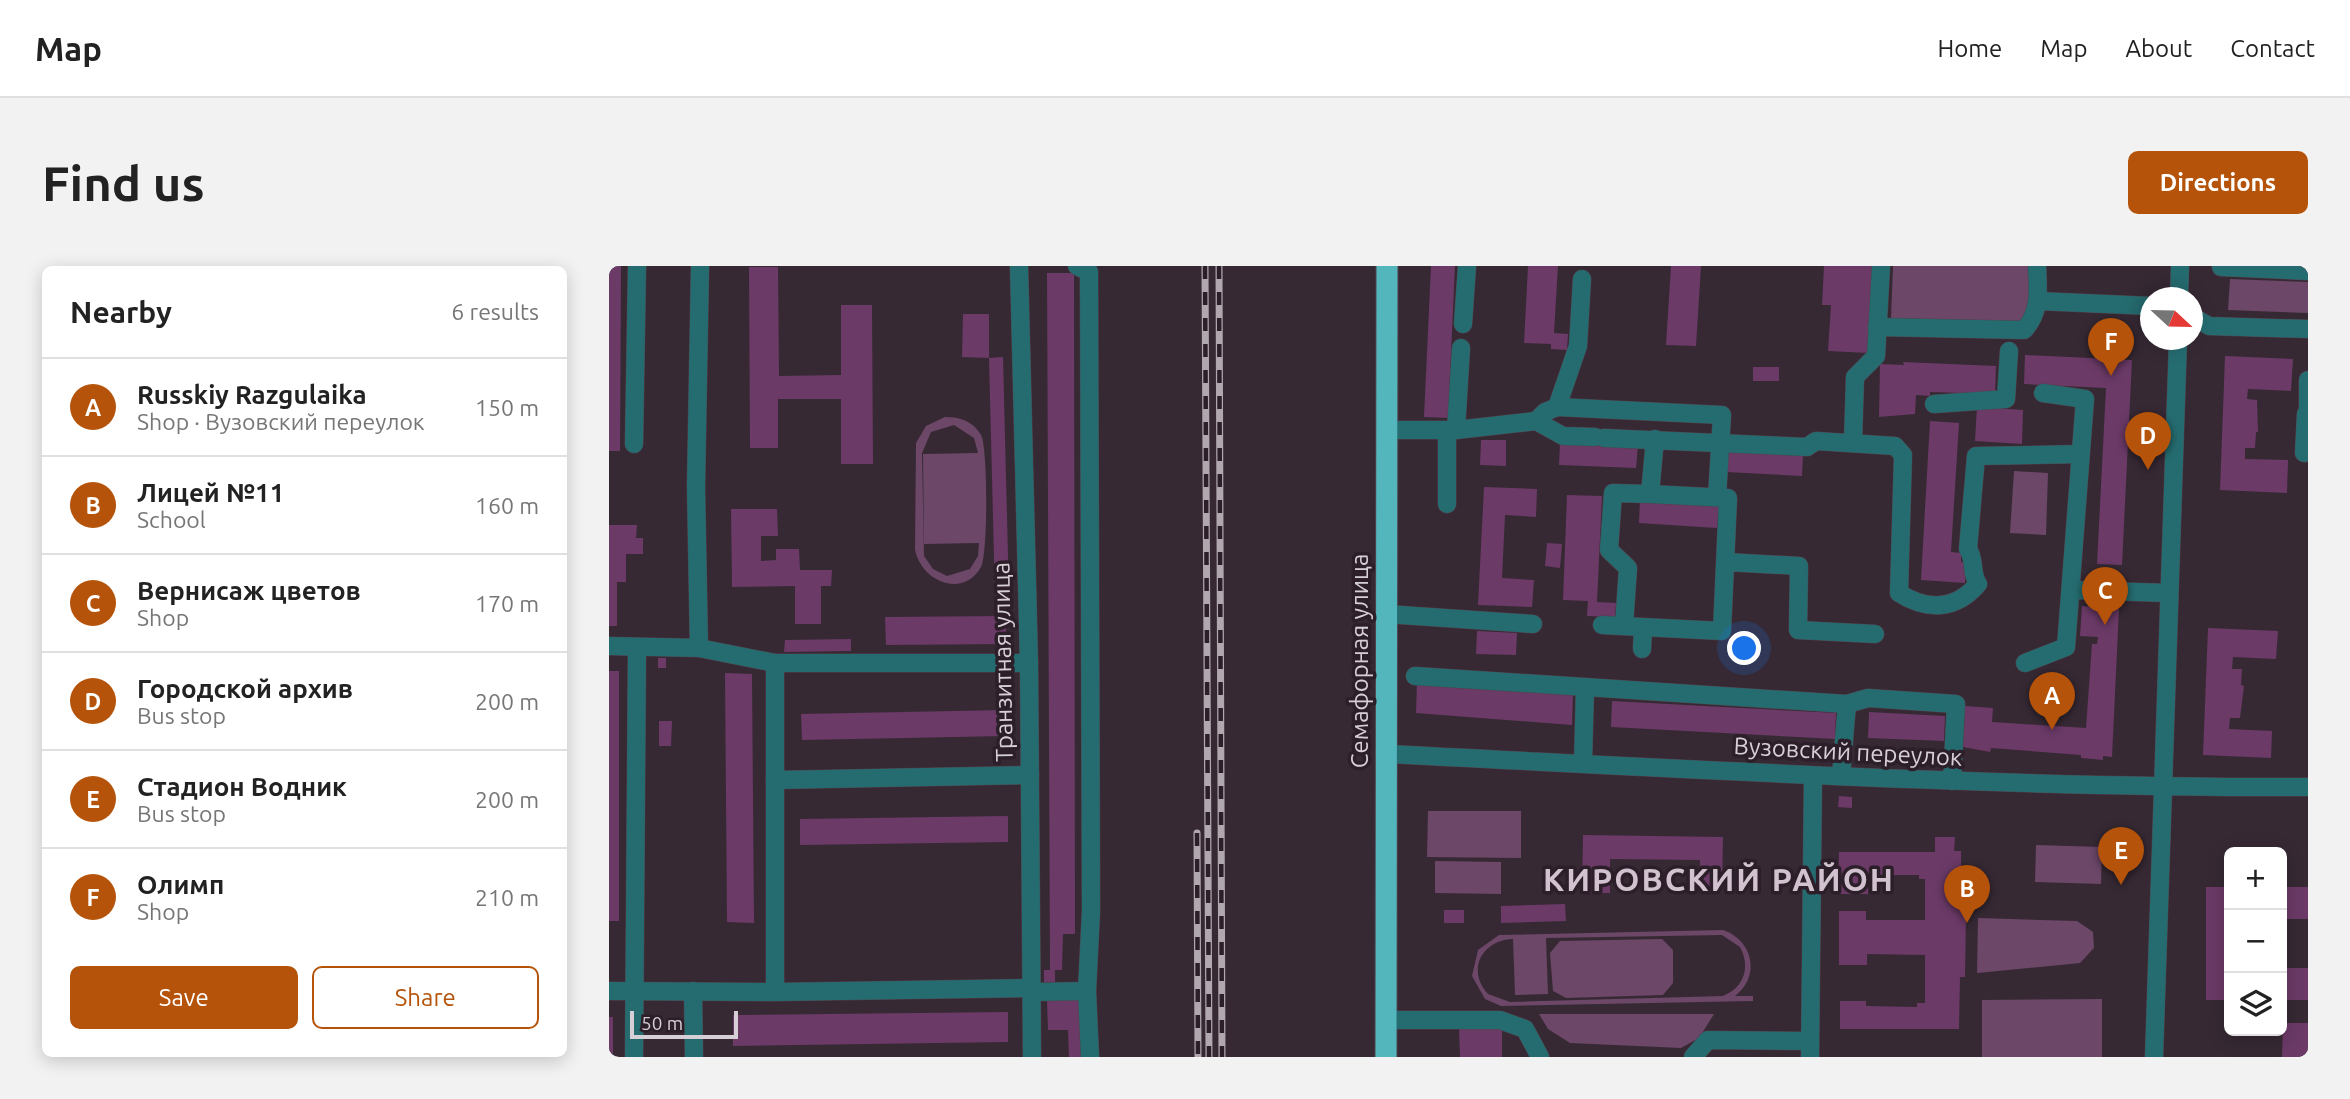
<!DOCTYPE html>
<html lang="en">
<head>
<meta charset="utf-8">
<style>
	:root { --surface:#fff; --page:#f2f2f2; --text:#222; --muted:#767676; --line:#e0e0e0; --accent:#b45309 }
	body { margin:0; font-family:Ubuntu,sans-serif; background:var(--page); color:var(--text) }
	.controls { position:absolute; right:21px; bottom:21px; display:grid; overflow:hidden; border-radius:10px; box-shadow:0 4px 18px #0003 }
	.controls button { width:63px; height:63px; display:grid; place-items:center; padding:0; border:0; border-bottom:2px solid var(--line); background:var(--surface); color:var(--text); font:35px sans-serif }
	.compass { position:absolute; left:1531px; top:21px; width:63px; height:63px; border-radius:50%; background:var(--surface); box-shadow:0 4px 18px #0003; rotate:112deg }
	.scale { position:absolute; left:21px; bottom:18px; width:108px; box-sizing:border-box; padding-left:7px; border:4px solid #d7cfd6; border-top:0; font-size:19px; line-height:24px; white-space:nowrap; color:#d7cfd6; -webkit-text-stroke:5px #2c1f2a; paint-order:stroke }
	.you { position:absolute; left:1136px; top:383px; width:24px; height:24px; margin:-18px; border:5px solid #fff; border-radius:50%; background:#1a73e8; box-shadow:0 0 0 10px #1a73e833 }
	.badge { display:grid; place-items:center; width:46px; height:46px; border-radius:50%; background:var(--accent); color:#fff; font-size:23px; font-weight:700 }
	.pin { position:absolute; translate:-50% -58px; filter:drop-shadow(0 2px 4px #0008) }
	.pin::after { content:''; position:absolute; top:37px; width:24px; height:21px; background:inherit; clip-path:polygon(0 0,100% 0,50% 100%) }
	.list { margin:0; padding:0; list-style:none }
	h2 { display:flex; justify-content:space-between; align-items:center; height:91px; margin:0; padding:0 28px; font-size:30px }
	h2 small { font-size:23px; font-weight:400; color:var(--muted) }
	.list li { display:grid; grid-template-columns:46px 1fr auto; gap:21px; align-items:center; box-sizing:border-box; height:98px; padding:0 28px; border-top:2px solid var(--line) }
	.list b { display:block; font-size:26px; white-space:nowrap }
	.list p { margin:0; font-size:23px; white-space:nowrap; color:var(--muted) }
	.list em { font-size:23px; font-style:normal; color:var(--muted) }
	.actions { display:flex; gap:14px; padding:21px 28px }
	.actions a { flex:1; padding:16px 0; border:2px solid var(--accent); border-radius:10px; text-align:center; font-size:24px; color:var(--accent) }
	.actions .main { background:var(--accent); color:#fff }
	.icon { flex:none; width:38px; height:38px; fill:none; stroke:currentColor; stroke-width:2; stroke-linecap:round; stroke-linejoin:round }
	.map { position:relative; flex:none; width:1699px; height:791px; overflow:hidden; border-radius:10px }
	header { display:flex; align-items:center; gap:42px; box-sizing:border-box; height:98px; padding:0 35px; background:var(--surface); border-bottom:2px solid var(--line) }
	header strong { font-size:33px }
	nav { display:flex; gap:38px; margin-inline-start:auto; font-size:24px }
	.intro { display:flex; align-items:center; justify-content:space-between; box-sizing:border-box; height:168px; padding:0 42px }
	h1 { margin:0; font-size:49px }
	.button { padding:18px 32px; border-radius:10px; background:var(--accent); color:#fff; font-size:24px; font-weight:700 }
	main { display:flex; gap:42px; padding:0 42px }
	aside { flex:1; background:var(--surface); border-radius:10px; box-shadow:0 4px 18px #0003 }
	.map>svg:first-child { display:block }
	.green { fill:#6c4768; fill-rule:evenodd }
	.building { fill:#6b3a67 }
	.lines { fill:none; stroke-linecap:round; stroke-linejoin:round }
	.minor-casing { stroke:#50444e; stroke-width:19 }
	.highway-casing { stroke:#50444e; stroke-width:23 }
	.minor { stroke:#256c70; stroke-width:18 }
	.highway { stroke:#53b6bc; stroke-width:21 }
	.rail-casing { stroke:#b0a7af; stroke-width:7 }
	.rail { stroke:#2c1f2a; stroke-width:4.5; stroke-dasharray:13; stroke-linecap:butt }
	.labels { text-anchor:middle; stroke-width:7; stroke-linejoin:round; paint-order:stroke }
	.street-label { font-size:24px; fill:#d7cfd6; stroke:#2c1f2a }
	.district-label { font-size:32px; font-weight:bold; letter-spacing:2px; fill:#d2c1cf; stroke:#2c1f2a }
</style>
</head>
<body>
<header>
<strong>Map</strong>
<nav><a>Home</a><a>Map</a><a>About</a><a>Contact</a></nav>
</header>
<div class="intro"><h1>Find us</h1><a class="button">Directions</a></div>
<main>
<aside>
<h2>Nearby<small>6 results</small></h2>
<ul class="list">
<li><span class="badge">A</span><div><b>Russkiy Razgulaika</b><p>Shop · Вузовский переулок</p></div><em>150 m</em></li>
<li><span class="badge">B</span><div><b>Лицей №11</b><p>School</p></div><em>160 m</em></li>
<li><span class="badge">C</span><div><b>Вернисаж цветов</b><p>Shop</p></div><em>170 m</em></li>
<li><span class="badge">D</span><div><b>Городской архив</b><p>Bus stop</p></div><em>200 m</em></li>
<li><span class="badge">E</span><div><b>Стадион Водник</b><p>Bus stop</p></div><em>200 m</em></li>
<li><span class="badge">F</span><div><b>Олимп</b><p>Shop</p></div><em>210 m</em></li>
</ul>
<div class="actions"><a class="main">Save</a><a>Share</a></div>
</aside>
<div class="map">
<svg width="1699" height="791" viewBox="0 0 1699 791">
	<rect width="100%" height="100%" fill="#362934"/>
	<g class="green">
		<path d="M1284,0H1420C1421,20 1426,41 1411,56L1282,52Z"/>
		<polygon points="1621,13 1699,16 1699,47 1619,44"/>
		<path d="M336,151C351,151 364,155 372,169C379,181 379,289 372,301C353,334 311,314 306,283L307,177L317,160ZM345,159L365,172L369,187L314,188L315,278L370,277L369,290L361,303L338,310L324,303L315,290L313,187L322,166Z"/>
		<polygon points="1405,205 1439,207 1437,269 1401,267"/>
		<polygon points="819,545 912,545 912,592 818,591"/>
		<polygon points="1427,579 1493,581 1492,618 1426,616"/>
		<polygon points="826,595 892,596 892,628 826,627"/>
		<polygon points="1369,652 1468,655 1484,666 1485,682 1471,697 1368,707"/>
		<path d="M1114,664C1144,674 1152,710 1126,730H1144V735L892,740L876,733L863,710L869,684L890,669ZM1113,669L1131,681C1142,701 1135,722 1114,730L901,736L879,728C857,704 873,674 904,673L906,729L939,728L937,672Z"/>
		<polygon points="1053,673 1064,684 1064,717 1054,729 957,732 944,725 941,687 951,675"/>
		<polygon points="1493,733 1493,791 1373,791 1373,734"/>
		<polygon points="930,748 1105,748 1090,772 1072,782 961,777 939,763"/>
	</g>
	<g class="building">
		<polygon points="0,0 12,0 11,185 0,185"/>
		<polygon points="822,0 846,0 839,152 815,151"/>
		<polygon points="919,0 949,0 945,67 959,68 958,84 942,83 942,78 915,77"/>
		<polygon points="1062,0 1092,0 1087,80 1057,79"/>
		<polygon points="1215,0 1264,0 1259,87 1219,85 1222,39 1213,39"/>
		<polygon points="140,1 169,1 170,110 232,109 232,39 263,39 264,198 232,198 232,133 169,133 169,182 141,182"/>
		<polygon points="438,7 465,7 466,668 454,668 453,704 446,704 446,716 435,716 435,704 441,704"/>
		<polygon points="354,48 380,48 380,92 353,91"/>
		<polygon points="1416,89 1523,94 1513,299 1488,298 1497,122 1415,118"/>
		<polygon points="1616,90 1684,93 1682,125 1639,123 1638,133 1648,134 1649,166 1647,166 1646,182 1636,182 1636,193 1679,194 1678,227 1611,224"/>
		<polygon points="394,91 400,331 386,332 380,92"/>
		<polygon points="1294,96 1387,100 1386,128 1321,126 1321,130 1307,129 1306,148 1270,151 1271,98 1295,99"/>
		<rect x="1144" y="101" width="26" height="14"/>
		<polygon points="1368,141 1414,144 1413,178 1366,175"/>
		<polygon points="1321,155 1350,157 1342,286 1352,287 1352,296 1357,297 1356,317 1312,314"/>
		<polygon points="872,174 897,174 897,200 871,199"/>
		<polygon points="951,177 1029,180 1027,202 950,199"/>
		<polygon points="1118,185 1194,188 1193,210 1117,206"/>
		<polygon points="875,221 928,223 927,251 896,249 893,312 925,314 923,341 869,339"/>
		<polygon points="958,229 993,230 988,336 1007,337 1006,351 978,350 979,335 954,334"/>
		<polygon points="1031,234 1110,238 1108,262 1030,257"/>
		<polygon points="122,243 168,243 169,270 152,270 152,295 167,294 167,283 190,283 191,304 223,304 222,320 212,320 212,358 186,358 186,320 123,321"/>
		<polygon points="0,259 28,259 27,272 34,272 34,288 17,288 17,316 8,316 8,360 0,360"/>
		<polygon points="938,277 953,278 951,302 936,300"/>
		<polygon points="1473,340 1510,343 1503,491 1494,490 1494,494 1472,492 1472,489 1382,482 1381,486 1354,481 1356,440 1384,442 1383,456 1477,462 1483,378 1488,378 1489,371 1471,370"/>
		<polygon points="397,350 397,378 277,379 276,351"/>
		<polygon points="1599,362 1669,365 1667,393 1624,391 1623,403 1633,403 1632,419 1635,420 1631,452 1621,452 1620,463 1663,465 1662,492 1594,489"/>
		<polygon points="868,365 908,367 907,389 867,388"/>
		<polygon points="242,373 242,385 175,386 176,374"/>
		<rect x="49" y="392" width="8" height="10"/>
		<rect x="0" y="405" width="10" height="250"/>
		<polygon points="116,407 143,408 145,657 118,656"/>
		<polygon points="808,417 964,428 963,459 807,447"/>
		<polygon points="1003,435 1227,447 1226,473 1002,461"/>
		<polygon points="396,444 397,470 193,474 192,448"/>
		<polygon points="1260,446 1336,450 1335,475 1259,472"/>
		<polygon points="50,455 63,455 62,480 50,480"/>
		<polygon points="1230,530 1243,531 1243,542 1229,541"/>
		<polygon points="399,550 399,576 191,579 191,553"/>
		<polygon points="974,569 1114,571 1113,620 1091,620 1091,594 1001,593 1001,627 973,627"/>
		<polygon points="1326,571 1346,571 1345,585 1352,585 1352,647 1357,647 1356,711 1351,711 1350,763 1231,763 1231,735 1257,735 1257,740 1308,741 1308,737 1316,737 1316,689 1258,688 1258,699 1230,699 1230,645 1257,645 1257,654 1316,654 1316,613 1310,613 1310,609 1259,609 1259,628 1229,628 1230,586 1326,586"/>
		<rect x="1597" y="621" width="23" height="113"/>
		<rect x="1673" y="621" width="26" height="32"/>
		<polygon points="956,638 957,655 892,657 892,640"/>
		<rect x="835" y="644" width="20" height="13"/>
		<rect x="1673" y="702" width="26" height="32"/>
		<polygon points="470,733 472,791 460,791 459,764 439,764 438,734"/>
		<polygon points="399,746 399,776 124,780 124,749"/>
		<rect x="0" y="751" width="4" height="40"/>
		<polygon points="1674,757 1699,757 1699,791 1673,791"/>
		<polygon points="850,762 893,762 893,791 851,791"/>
	</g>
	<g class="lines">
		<defs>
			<g id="minor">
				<polyline points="410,0 420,397 423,791"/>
				<polyline points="1612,1 1699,5"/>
				<polyline points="1570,32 1571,0"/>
				<polyline points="1429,35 1542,40"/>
				<polyline points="1584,51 1600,60 1699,63"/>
				<polyline points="854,58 858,0"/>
				<path d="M1268,61L1415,64C1432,46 1429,24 1428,0"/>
				<polyline points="1699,114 1699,148"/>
				<polyline points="1325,138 1397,133 1400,85"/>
				<polyline points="948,141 969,80 973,13"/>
				<polyline points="927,155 936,146 948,141 1113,149 1108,231"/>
				<polyline points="778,164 847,164 852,82"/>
				<polyline points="847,164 927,155 954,170 986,171"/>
				<polyline points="838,166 838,238"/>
				<path d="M995,172L1198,181L1207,175L1286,180L1294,189L1290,327C1318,345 1347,344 1369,318C1361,306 1367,295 1359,283L1367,190L1471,188"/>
				<polyline points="1244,176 1246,111 1267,90 1272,0"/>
				<polyline points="25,178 28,0"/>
				<polyline points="1695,187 1697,148"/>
				<polyline points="1117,296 1190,300 1189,364 1266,368"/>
				<polyline points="1462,324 1560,327"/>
				<polyline points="777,348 924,358"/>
				<polyline points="993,359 1113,365 1119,232 1041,228"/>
				<polyline points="1015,360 1019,302 1000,284 1004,227 1041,228 1046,173"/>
				<polyline points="0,380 90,382 87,221 91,0"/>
				<polyline points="90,382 166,397 420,397"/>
				<polyline points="1033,383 1034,361"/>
				<polyline points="1416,397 1457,381 1476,133 1434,127"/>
				<polyline points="806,410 1238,438 1259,432 1347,438 1343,515"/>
				<path d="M777,488C1084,503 1391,522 1699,521"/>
				<polyline points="974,497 976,422"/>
				<polyline points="1232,510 1238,438"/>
				<polyline points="166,514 421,509"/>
				<polyline points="0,725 166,726 424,722"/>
				<polyline points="84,725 85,791"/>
				<polyline points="478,725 481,791"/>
				<polyline points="166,726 166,397"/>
				<polyline points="424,726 478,725 482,645 480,6 468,0"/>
				<polyline points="776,754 891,754 916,763 931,791"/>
				<polyline points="25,791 28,381"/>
				<polyline points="1084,791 1099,774 1201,775"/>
				<polyline points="1201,791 1204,510"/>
				<polyline points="1545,791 1569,74"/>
			</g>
			<polyline id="highway" points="777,791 778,0"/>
		</defs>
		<use href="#minor" class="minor-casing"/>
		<use href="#highway" class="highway-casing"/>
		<use href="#minor" class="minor"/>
		<use href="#highway" class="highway"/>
		<defs>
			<g id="rail">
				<polyline points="596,0 600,791"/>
				<polyline points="610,0 613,791"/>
				<polyline points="588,567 589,791"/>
			</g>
		</defs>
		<use href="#rail" class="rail-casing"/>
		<use href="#rail" class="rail"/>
	</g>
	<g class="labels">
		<g class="street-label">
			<text transform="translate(751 395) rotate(-90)" y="8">Семафорная улица</text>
			<text transform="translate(394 396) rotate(-91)" y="8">Транзитная улица</text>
			<text transform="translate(1239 486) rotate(3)" y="8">Вузовский переулок</text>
		</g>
		<g class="district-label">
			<text x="1110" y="625">КИРОВСКИЙ РАЙОН</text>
		</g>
	</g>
</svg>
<div class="controls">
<button>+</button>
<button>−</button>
<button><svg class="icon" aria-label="layers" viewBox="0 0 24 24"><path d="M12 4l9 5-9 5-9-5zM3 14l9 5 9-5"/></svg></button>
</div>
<svg class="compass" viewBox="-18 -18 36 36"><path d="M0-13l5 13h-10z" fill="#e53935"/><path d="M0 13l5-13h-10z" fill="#767676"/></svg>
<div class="scale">50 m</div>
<div class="you"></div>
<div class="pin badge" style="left:1443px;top:464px">A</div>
<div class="pin badge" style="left:1358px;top:657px">B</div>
<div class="pin badge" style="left:1496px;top:359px">C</div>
<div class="pin badge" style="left:1539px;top:204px">D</div>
<div class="pin badge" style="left:1512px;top:619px">E</div>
<div class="pin badge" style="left:1502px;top:110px">F</div>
</div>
</main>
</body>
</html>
